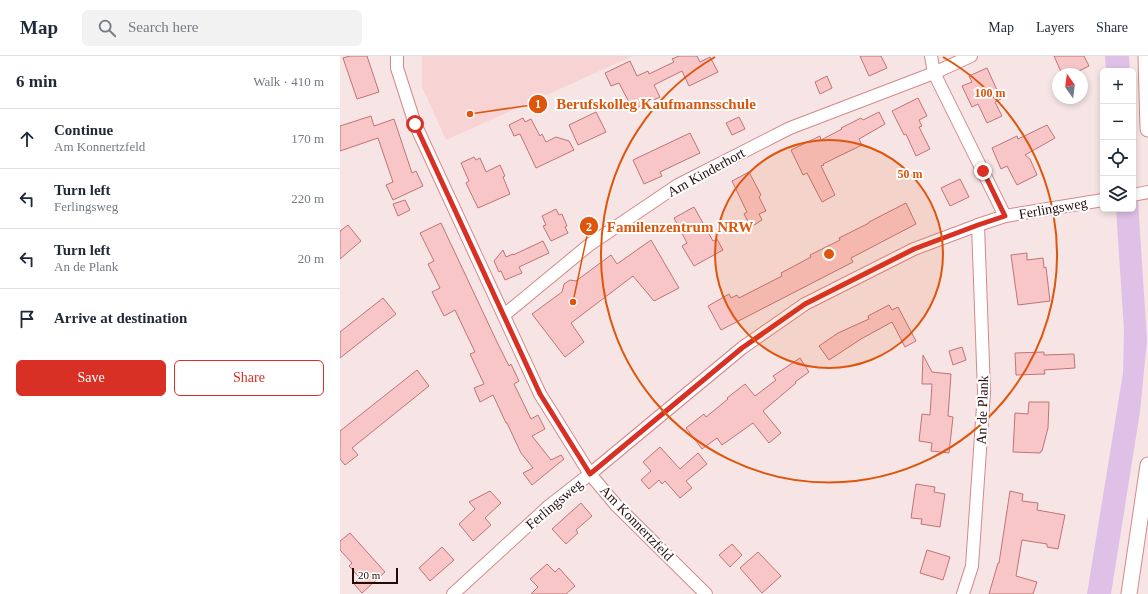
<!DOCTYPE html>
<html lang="en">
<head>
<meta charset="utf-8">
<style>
	:root { --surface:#fff; --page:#f2f2f3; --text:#1f2937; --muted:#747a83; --line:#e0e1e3; --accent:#d93025 }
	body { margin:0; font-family:"Times New Roman",serif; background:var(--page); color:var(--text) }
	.controls { position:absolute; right:12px; top:12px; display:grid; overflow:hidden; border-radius:6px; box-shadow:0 2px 6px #0003 }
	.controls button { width:36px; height:36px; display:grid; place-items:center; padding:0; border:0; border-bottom:1px solid var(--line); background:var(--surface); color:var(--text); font:20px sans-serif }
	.compass { position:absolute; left:712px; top:12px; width:36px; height:36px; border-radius:50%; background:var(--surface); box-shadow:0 2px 6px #0003; rotate:346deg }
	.scale { position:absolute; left:12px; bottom:10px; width:46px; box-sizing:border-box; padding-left:4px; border:2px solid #25090b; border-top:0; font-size:11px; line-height:14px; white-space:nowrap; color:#25090b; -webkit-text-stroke:3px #fff; paint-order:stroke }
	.stop { position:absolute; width:12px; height:12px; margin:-9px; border:3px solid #d93025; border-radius:50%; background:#fff }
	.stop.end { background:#d93025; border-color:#fff; box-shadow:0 1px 4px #0008 }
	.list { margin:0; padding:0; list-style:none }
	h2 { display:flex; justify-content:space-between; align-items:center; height:52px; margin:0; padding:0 16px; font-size:17px }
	h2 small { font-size:13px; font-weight:400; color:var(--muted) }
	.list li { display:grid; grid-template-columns:26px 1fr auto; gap:12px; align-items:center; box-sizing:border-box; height:60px; padding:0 16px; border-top:1px solid var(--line) }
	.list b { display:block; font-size:15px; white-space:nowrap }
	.list p { margin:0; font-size:13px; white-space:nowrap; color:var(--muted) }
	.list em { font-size:13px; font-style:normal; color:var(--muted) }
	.actions { display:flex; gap:8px; padding:12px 16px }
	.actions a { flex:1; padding:9px 0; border:1px solid var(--accent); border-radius:6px; text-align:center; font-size:14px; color:var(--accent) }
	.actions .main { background:var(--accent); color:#fff }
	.icon { flex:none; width:22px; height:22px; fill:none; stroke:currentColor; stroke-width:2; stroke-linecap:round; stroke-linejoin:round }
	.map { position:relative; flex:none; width:808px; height:538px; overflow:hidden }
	header { display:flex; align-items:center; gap:24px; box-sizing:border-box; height:56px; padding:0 20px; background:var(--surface); border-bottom:1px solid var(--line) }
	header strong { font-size:19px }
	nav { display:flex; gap:22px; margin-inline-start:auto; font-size:14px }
	.search { width:280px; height:36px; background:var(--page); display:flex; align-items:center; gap:10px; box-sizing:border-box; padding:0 14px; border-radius:6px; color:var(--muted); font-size:15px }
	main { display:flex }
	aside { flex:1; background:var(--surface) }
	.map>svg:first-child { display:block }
	.built { fill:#f8d3d3 }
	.green { fill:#dfc1e8 }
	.building { fill:#f8c6c7; stroke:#bf7476 }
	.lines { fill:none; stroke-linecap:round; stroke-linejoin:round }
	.minor-casing { stroke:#d5888b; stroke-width:14 }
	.tertiary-casing { stroke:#d5888b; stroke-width:17 }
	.minor { stroke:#fff; stroke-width:12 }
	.tertiary { stroke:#fff; stroke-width:15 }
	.route { stroke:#d93025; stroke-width:5 }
	.ring { fill:none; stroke:#de550c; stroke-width:2 }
	.labels { text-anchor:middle; stroke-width:4; stroke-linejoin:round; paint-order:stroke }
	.street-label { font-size:14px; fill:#25090b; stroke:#fff }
	.centre { fill:#de550c; stroke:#fff; stroke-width:2 }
	.ring-label { font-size:12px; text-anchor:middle; font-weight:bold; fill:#de550c; stroke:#fff; stroke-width:4; stroke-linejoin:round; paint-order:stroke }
	.leader { fill:none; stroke:#de550c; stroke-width:1.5 }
	.callout-dot { fill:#de550c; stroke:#fff; stroke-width:1.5 }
	.mark-label { font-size:12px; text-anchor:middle; font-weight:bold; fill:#fff }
	.callout-label { font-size:15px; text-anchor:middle; font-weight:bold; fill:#de550c; stroke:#fff; stroke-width:4; stroke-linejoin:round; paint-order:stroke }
</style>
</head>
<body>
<header>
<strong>Map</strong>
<div class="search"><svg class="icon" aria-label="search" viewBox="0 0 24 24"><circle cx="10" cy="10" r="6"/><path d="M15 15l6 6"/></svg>Search here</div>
<nav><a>Map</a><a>Layers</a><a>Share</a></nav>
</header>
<main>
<aside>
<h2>6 min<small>Walk · 410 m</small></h2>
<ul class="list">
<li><svg class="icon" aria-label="ahead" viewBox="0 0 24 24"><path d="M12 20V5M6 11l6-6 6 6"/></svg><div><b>Continue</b><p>Am Konnertzfeld</p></div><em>170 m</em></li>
<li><svg class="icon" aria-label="left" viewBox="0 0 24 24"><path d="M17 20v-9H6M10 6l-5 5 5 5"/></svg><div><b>Turn left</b><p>Ferlingsweg</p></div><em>220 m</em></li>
<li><svg class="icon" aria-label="left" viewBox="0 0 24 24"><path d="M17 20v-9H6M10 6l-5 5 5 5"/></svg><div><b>Turn left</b><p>An de Plank</p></div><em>20 m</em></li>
<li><svg class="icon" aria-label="arrive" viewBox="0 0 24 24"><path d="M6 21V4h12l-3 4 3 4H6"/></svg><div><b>Arrive at destination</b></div></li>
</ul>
<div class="actions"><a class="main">Save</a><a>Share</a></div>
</aside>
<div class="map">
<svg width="808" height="538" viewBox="0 0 808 538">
	<rect width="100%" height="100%" fill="#f7e5e5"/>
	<polygon class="built" points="82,0 293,0 106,84 82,31"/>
	<g class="green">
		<polygon points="765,0 789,0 790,15 766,15"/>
		<polygon points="798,145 807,284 800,356 771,538 747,538 783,317 784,274 776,153 793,153 793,146"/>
	</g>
	<g class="building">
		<polygon points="10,0 27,0 39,36 17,43 3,2"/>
		<polygon points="339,0 357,0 360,6 370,1 378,16 349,30 342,15 314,29 320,41 293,54 279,27 271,30 265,17 290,5 297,20 308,15 309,18 334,6 332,3"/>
		<polygon points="520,0 541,0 547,12 529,20"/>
		<polygon points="714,0 744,0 749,10 733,18 722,18"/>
		<polygon points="647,12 661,43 655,46 662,60 647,67 638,48 632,51 622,30 632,26 629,20"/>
		<polygon points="487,20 492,32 480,38 475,26"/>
		<polygon points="578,42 587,60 579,64 582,70 579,71 590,93 576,100 566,78 564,79 552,55"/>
		<polygon points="256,56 266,76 238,89 229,69"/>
		<polygon points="539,56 545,68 519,83 522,89 483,108 484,109 481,110 495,139 482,146 467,117 463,119 451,94 480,80 481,84 502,73 501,72 521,62 523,64"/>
		<polygon points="31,60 34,70 54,63 72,117 76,115 83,130 53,144 46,129 53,126 38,82 0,95 0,70"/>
		<polygon points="399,61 405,73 392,79 386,67"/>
		<polygon points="183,62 185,66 191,63 200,80 202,78 206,86 216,81 229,85 234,94 196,112 180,78 174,80 169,69"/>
		<polygon points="707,69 715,82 685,99 690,103 697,119 677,129 667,110 661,113 652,92 677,80 678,83"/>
		<polygon points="350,77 360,97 320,116 322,120 304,128 293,104"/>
		<polygon points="134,101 136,104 140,102 146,116 160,109 165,120 163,121 170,138 138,152 126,127 129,125 121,107"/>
		<polygon points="409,116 421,139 419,141 426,155 419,158 422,164 411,171 404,158 407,156 392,125"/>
		<polygon points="620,123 629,141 610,150 601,132"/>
		<polygon points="65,144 70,154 58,160 53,148"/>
		<polygon points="566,147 576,168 511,202 513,206 381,274 368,250 389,238 391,242 397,239 399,242 442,220 441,217 471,201 470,199 500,184 499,182 529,167 529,166"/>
		<polygon points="354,151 373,185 377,183 383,194 354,210 342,190 347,187 334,162"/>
		<polygon points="216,153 219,159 222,158 227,170 225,171 228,177 211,185 203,170 206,169 202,160"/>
		<polygon points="101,167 157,286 169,310 171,308 179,325 174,328 191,363 198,359 205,373 192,380 211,404 221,399 224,403 192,429 183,417 193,412 181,397 167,367 166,367 153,339 140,346 134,332 144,328 130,298 135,296 115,254 104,260 92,236 100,232 88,208 94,205 80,177"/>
		<polygon points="8,169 21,185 0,203 0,175"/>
		<polygon points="311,184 339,232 314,245 293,220 231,267 244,286 225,301 192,258 222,236 224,228 230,224 236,225 271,199 277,208"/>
		<polygon points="203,185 209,197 179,211 182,217 165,224 161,215 159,216 154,205 163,194 166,201 173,198 173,199"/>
		<polygon points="687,197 687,204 703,202 704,212 706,211 710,245 678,249 671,199"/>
		<polygon points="43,242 56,258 0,302 0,276"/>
		<polygon points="549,249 552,254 558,251 576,285 565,291 552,266 521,283 489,304 479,290 498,277 529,263 528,260"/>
		<polygon points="622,291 626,304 613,309 609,295"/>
		<polygon points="704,296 704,299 734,298 735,312 704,314 705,318 676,319 675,297"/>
		<polygon points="583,299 592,316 611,318 608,360 613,361 609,397 591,395 592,387 579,385 582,358 590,359 592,328 582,328"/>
		<polygon points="460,302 469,316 455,326 456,327 423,355 441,377 429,387 413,367 382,389 377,382 362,393 346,372 364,358 366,361 388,343 387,342 405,328 415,340 436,324 433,320"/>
		<polygon points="77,314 89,330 12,392 18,399 5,409 0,403 0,375"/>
		<polygon points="689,346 709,346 708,372 702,395 701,395 700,397 673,396 675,357 688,358"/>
		<polygon points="320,391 340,413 358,397 367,408 346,425 352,432 340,442 325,425 322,428 319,424 309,433 301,424 311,415 303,406"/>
		<polygon points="576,428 595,431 594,436 605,438 600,471 581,468 582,463 571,462"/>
		<polygon points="150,435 161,447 145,462 151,469 133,485 119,468 135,453 129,446"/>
		<polygon points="670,435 683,438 682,445 698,447 697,454 725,459 718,493 707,491 707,488 682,484 676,520 697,526 693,538 649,538 658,507 659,507"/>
		<polygon points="241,447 252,460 236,474 238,477 226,488 212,473"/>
		<polygon points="10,477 45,516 22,537 14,528 20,522 9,510 12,507 0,494 0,485"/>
		<polygon points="392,488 402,499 390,511 379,499"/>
		<polygon points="102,491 114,504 90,525 79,512"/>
		<polygon points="587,494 610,501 603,524 580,517"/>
		<polygon points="418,496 441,520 422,537 400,512"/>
		<polygon points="207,508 215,516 219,512 235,530 226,538 191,538 198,531 190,523"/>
	</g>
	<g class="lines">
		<defs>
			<g id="minor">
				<polyline points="57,0 57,12 75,68 200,338 250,418 276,449 366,538"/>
				<polyline points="591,0 594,17 665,160"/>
				<polyline points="793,139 808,136"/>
				<polyline points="164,259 249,189 338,129 450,72 594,17 631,0"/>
				<polyline points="113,538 209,450 250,418 402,292 465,248 574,193 638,169 665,160 763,144"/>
				<polyline points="623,538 632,510 644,336 638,169"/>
			</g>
			<g id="tertiary">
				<polyline points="806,0 808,73"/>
				<polyline points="789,538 808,409"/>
			</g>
		</defs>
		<use href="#minor" class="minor-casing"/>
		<use href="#tertiary" class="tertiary-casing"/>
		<use href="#minor" class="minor"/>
		<use href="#tertiary" class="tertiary"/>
	</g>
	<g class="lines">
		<polyline class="route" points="75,68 200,338 250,418 402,292 465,248 574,193 638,169 665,160 643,115"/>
	</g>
	<circle cx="489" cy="198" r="114" fill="#de550c" fill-opacity=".12"/>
	<g class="ring">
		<circle cx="489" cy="198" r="114"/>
		<path d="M603 1A228 228 0 1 1 375 1"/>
	</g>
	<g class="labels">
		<g class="street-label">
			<text transform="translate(366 116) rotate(-29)" y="5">Am Kinderhort</text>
			<text transform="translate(713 152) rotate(-10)" y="5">Ferlingsweg</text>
			<text transform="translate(642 354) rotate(-88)" y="5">An de Plank</text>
			<text transform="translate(214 448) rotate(-40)" y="5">Ferlingsweg</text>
			<text transform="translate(297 467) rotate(46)" y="5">Am Konnertzfeld</text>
		</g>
	</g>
	<circle cx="489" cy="198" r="6" class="centre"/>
	<g class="ring-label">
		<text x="650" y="41">100 m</text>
		<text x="570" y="122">50 m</text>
	</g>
	<path class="leader" d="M130 58L198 48M233 246L249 170"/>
	<g class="callout-dot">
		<circle cx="130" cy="58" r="4"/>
		<circle cx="233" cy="246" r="4"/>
		<circle cx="198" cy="48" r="10"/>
		<circle cx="249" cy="170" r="10"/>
	</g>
	<g class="mark-label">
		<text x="198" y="52">1</text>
		<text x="249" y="175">2</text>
	</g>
	<g class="callout-label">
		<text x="316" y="53">Berufskolleg Kaufmannsschule</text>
		<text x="340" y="176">Familenzentrum NRW</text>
	</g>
</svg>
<div class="controls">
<button>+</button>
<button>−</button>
<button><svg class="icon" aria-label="locate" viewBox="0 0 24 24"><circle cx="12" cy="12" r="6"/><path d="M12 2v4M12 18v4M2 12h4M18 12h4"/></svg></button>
<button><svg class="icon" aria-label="layers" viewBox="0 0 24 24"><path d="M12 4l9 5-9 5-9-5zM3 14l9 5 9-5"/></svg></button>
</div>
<svg class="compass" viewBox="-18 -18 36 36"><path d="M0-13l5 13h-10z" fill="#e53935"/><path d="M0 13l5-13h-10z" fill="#747a83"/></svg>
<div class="scale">20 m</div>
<div class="stop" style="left:75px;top:68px"></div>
<div class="stop end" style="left:643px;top:115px"></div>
</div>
</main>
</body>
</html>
